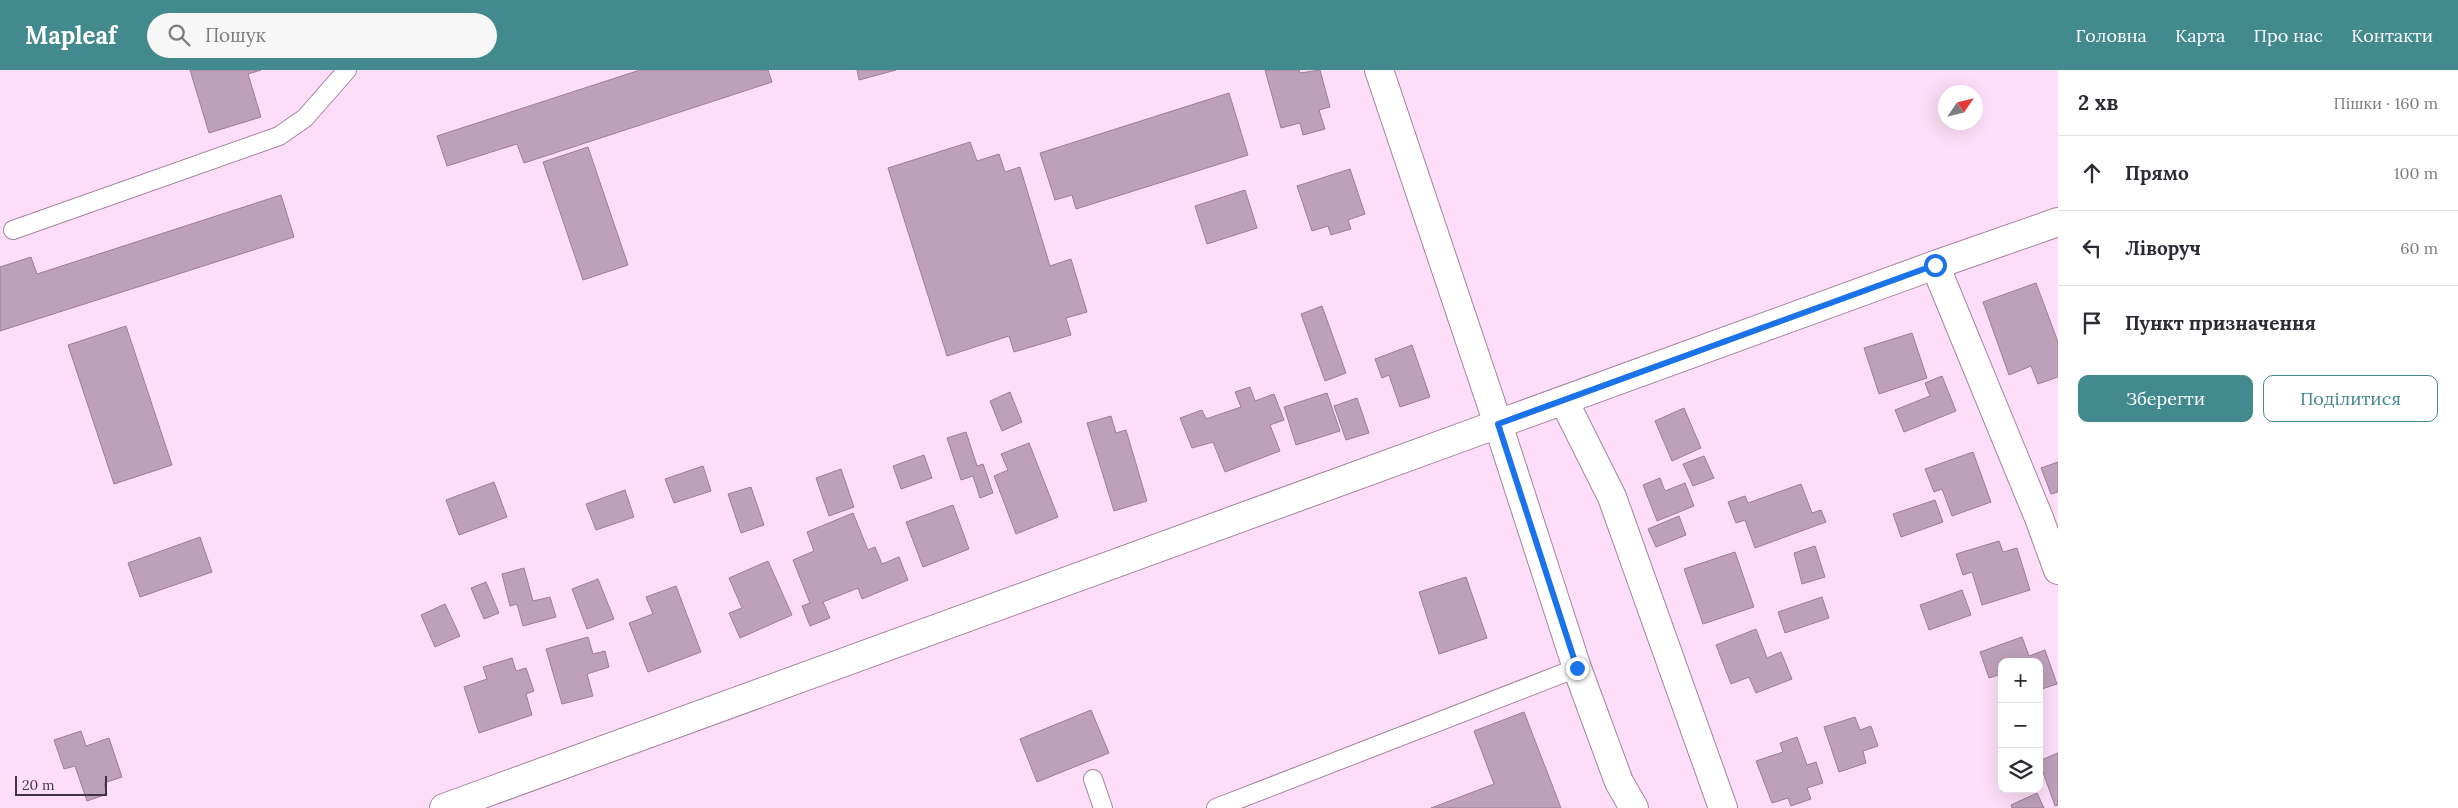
<!DOCTYPE html>
<html lang="uk">
<head>
<meta charset="utf-8">
<style>
	:root { --surface:#fff; --page:#f7f7f7; --text:#2b2b33; --muted:#7c7c81; --line:#e1e1e2; --accent:#428a8e }
	body { margin:0; font-family:Lora,serif; background:var(--page); color:var(--text) }
	.controls { position:absolute; right:15px; bottom:15px; display:grid; overflow:hidden; border-radius:10px; box-shadow:0 5px 20px #0002 }
	.controls button { width:45px; height:45px; display:grid; place-items:center; padding:0; border:0; border-bottom:1px solid var(--line); background:var(--surface); color:var(--text); font:25px sans-serif }
	.compass { position:absolute; left:1938px; top:15px; width:45px; height:45px; border-radius:50%; background:var(--surface); box-shadow:0 5px 20px #0002; rotate:55deg }
	.scale { position:absolute; left:15px; bottom:12px; width:92px; box-sizing:border-box; padding-left:5px; border:2px solid #41343f; border-top:0; font-size:14px; line-height:18px; white-space:nowrap; color:#41343f; -webkit-text-stroke:4px #fdddf7; paint-order:stroke }
	.stop { position:absolute; width:15px; height:15px; margin:-11px; border:4px solid #1a73e8; border-radius:50%; background:#fff }
	.stop.end { background:#1a73e8; border-color:#fff; box-shadow:0 1px 5px #0008 }
	.list { margin:0; padding:0; list-style:none }
	h2 { display:flex; justify-content:space-between; align-items:center; height:65px; margin:0; padding:0 20px; font-size:21px }
	h2 small { font-size:16px; font-weight:400; color:var(--muted) }
	.list li { display:grid; grid-template-columns:32px 1fr auto; gap:15px; align-items:center; box-sizing:border-box; height:75px; padding:0 20px; border-top:1px solid var(--line) }
	.list b { display:block; font-size:19px; white-space:nowrap }
	.list em { font-size:16px; font-style:normal; color:var(--muted) }
	.actions { display:flex; gap:10px; padding:15px 20px }
	.actions a { flex:1; padding:11px 0; border:1px solid var(--accent); border-radius:10px; text-align:center; font-size:18px; color:var(--accent) }
	.actions .main { background:var(--accent); color:#fff }
	.icon { flex:none; width:28px; height:28px; fill:none; stroke:currentColor; stroke-width:2; stroke-linecap:round; stroke-linejoin:round }
	.map { position:relative; flex:none; width:2058px; height:738px; overflow:hidden }
	header { display:flex; align-items:center; gap:30px; box-sizing:border-box; height:70px; padding:0 25px; background:var(--accent); color:#fff }
	header strong { font-size:24px }
	nav { display:flex; gap:28px; margin-inline-start:auto; font-size:18px }
	.search { width:350px; height:45px; background:var(--page); display:flex; align-items:center; gap:12px; box-sizing:border-box; padding:0 18px; border-radius:28px; color:var(--muted); font-size:19px }
	main { display:flex }
	aside { flex:1; background:var(--surface) }
	.map>svg:first-child { display:block }
	.building { fill:#bea0b8; stroke:#9b7e95 }
	.lines { fill:none; stroke-linecap:round; stroke-linejoin:round }
	.lane-casing { stroke:#a2859c; stroke-width:20 }
	.street-casing { stroke:#a2859c; stroke-width:30 }
	.lane { stroke:#fff; stroke-width:18 }
	.street { stroke:#fff; stroke-width:28 }
	.route { stroke:#1a73e8; stroke-width:6 }
</style>
</head>
<body>
<header>
<strong>Mapleaf</strong>
<div class="search"><svg class="icon" aria-label="search" viewBox="0 0 24 24"><circle cx="10" cy="10" r="6"/><path d="M15 15l6 6"/></svg>Пошук</div>
<nav><a>Головна</a><a>Карта</a><a>Про нас</a><a>Контакти</a></nav>
</header>
<main>
<div class="map">
<svg width="2058" height="738" viewBox="0 0 2058 738">
	<rect width="100%" height="100%" fill="#fdddf7"/>
	<g class="building">
		<polygon points="190,0 261,0 248,4 261,47 209,63"/>
		<polygon points="640,0 768,0 772,12 524,93 517,74 447,96 437,66"/>
		<polygon points="857,0 896,0 859,10"/>
		<polygon points="1265,0 1299,0 1300,3 1320,0 1330,37 1319,40 1325,59 1303,65 1300,53 1281,58"/>
		<polygon points="1229,23 1248,85 1076,139 1072,125 1055,130 1040,83"/>
		<polygon points="970,72 977,91 999,84 1005,102 1020,97 1050,196 1071,189 1087,242 1066,248 1071,265 1014,282 1009,266 947,286 888,98"/>
		<polygon points="588,77 628,195 583,210 543,92"/>
		<polygon points="1350,99 1365,144 1348,150 1351,159 1331,165 1328,156 1312,161 1297,116"/>
		<polygon points="1245,120 1257,158 1207,174 1195,136"/>
		<polygon points="281,125 294,167 0,261 0,197 31,187 37,204"/>
		<polygon points="2036,213 2058,272 2058,307 2038,314 2031,296 2009,305 1983,232"/>
		<polygon points="1322,236 1346,303 1325,311 1301,244"/>
		<polygon points="126,256 172,395 114,414 68,275"/>
		<polygon points="1912,263 1927,308 1879,324 1864,278"/>
		<polygon points="1412,275 1430,327 1400,337 1389,305 1382,308 1375,289"/>
		<polygon points="1942,306 1956,341 1904,362 1895,340 1930,326 1925,313"/>
		<polygon points="1250,317 1255,331 1274,324 1284,350 1270,355 1280,381 1225,402 1213,372 1192,378 1180,348 1202,340 1206,349 1241,337 1235,322"/>
		<polygon points="1010,322 1022,352 1002,361 990,331"/>
		<polygon points="1327,323 1340,361 1296,375 1284,337"/>
		<polygon points="1357,328 1369,363 1346,370 1334,336"/>
		<polygon points="1684,338 1701,378 1672,391 1655,351"/>
		<polygon points="1111,346 1116,363 1126,360 1147,431 1114,441 1087,353"/>
		<polygon points="966,362 977,396 983,394 993,423 980,428 973,406 961,410 947,368"/>
		<polygon points="1029,373 1058,447 1016,464 994,406 1008,400 1001,384"/>
		<polygon points="1973,382 1991,432 1952,446 1942,419 1934,422 1925,399"/>
		<polygon points="924,385 932,408 901,419 893,396"/>
		<polygon points="1704,386 1714,408 1693,416 1683,394"/>
		<polygon points="2058,392 2058,422 2051,424 2041,398"/>
		<polygon points="703,396 711,421 674,433 665,409"/>
		<polygon points="841,399 854,437 829,446 816,408"/>
		<polygon points="1660,408 1665,421 1685,413 1694,436 1657,451 1643,415"/>
		<polygon points="494,412 507,447 459,465 446,430"/>
		<polygon points="1801,414 1812,443 1821,440 1826,452 1755,478 1745,450 1736,453 1728,432 1745,426 1748,433"/>
		<polygon points="751,417 764,455 741,463 728,424"/>
		<polygon points="625,420 634,447 596,460 586,434"/>
		<polygon points="1935,430 1943,452 1901,467 1893,444"/>
		<polygon points="953,435 969,479 923,497 906,452"/>
		<polygon points="853,443 868,480 875,477 882,494 899,487 908,510 862,529 858,518 823,532 830,548 810,556 802,536 810,533 793,490 814,481 807,462"/>
		<polygon points="1679,446 1686,465 1656,477 1648,459"/>
		<polygon points="200,467 212,502 140,527 128,493"/>
		<polygon points="1999,471 2003,482 2017,478 2030,520 1982,535 1972,502 1963,505 1956,484"/>
		<polygon points="1815,476 1825,507 1802,514 1794,483"/>
		<polygon points="1735,482 1754,537 1703,554 1684,499"/>
		<polygon points="768,491 792,545 740,568 729,543 742,538 729,508"/>
		<polygon points="524,498 533,531 550,527 556,547 523,556 517,534 510,536 502,504"/>
		<polygon points="1466,507 1487,568 1439,584 1419,522"/>
		<polygon points="598,509 614,549 587,559 572,519"/>
		<polygon points="486,512 499,543 484,549 471,518"/>
		<polygon points="676,516 701,582 648,602 629,553 653,544 646,527"/>
		<polygon points="1962,520 1971,545 1929,560 1920,535"/>
		<polygon points="1822,527 1829,548 1785,563 1778,542"/>
		<polygon points="445,534 460,566 435,577 421,545"/>
		<polygon points="1756,559 1767,588 1781,582 1792,609 1756,623 1749,607 1731,614 1716,575"/>
		<polygon points="588,567 593,584 605,581 609,597 587,604 593,626 562,634 546,579"/>
		<polygon points="2022,567 2029,586 2045,580 2057,614 2039,620 2039,592 2002,592 2002,604 1989,608 1980,582"/>
		<polygon points="512,588 516,601 526,598 534,621 526,624 532,645 479,663 464,617 487,609 483,597"/>
		<polygon points="1091,640 1109,683 1037,712 1020,669"/>
		<polygon points="1524,642 1561,738 1431,738 1494,714 1474,661"/>
		<polygon points="1855,647 1860,660 1871,656 1878,676 1863,681 1866,693 1839,702 1824,657"/>
		<polygon points="81,661 86,676 109,668 122,707 104,713 107,724 87,731 75,696 64,699 54,670"/>
		<polygon points="1797,667 1807,695 1816,692 1823,713 1807,718 1811,729 1791,736 1788,728 1772,733 1756,691 1783,682 1780,673"/>
		<polygon points="2058,683 2058,735 2055,736 2039,691"/>
		<polygon points="2037,723 2044,738 2012,738 2011,735"/>
	</g>
	<g class="lines">
		<defs>
			<g id="lane">
				<polyline points="13,160 279,66 305,48 347,0"/>
				<polyline points="1093,709 1103,738"/>
				<polyline points="1216,738 1577,598"/>
			</g>
			<g id="street">
				<polyline points="1379,0 1498,354 1935,195 2039,448 2058,500"/>
				<polyline points="1935,195 2058,152"/>
				<polyline points="1564,331 1612,427 1723,738"/>
				<polyline points="444,738 1498,354 1577,598 1619,712 1634,738"/>
			</g>
		</defs>
		<use href="#lane" class="lane-casing"/>
		<use href="#street" class="street-casing"/>
		<use href="#lane" class="lane"/>
		<use href="#street" class="street"/>
	</g>
	<g class="lines">
		<polyline class="route" points="1577,598 1498,354 1935,195"/>
	</g>
</svg>
<div class="controls">
<button>+</button>
<button>−</button>
<button><svg class="icon" aria-label="layers" viewBox="0 0 24 24"><path d="M12 4l9 5-9 5-9-5zM3 14l9 5 9-5"/></svg></button>
</div>
<svg class="compass" viewBox="-18 -18 36 36"><path d="M0-13l5 13h-10z" fill="#e53935"/><path d="M0 13l5-13h-10z" fill="#7c7c81"/></svg>
<div class="scale">20 m</div>
<div class="stop" style="left:1935px;top:195px"></div>
<div class="stop end" style="left:1577px;top:598px"></div>
</div>
<aside>
<h2>2 хв<small>Пішки · 160 m</small></h2>
<ul class="list">
<li><svg class="icon" aria-label="ahead" viewBox="0 0 24 24"><path d="M12 20V5M6 11l6-6 6 6"/></svg><div><b>Прямо</b></div><em>100 m</em></li>
<li><svg class="icon" aria-label="left" viewBox="0 0 24 24"><path d="M17 20v-9H6M10 6l-5 5 5 5"/></svg><div><b>Ліворуч</b></div><em>60 m</em></li>
<li><svg class="icon" aria-label="arrive" viewBox="0 0 24 24"><path d="M6 21V4h12l-3 4 3 4H6"/></svg><div><b>Пункт призначення</b></div></li>
</ul>
<div class="actions"><a class="main">Зберегти</a><a>Поділитися</a></div>
</aside>
</main>
</body>
</html>
